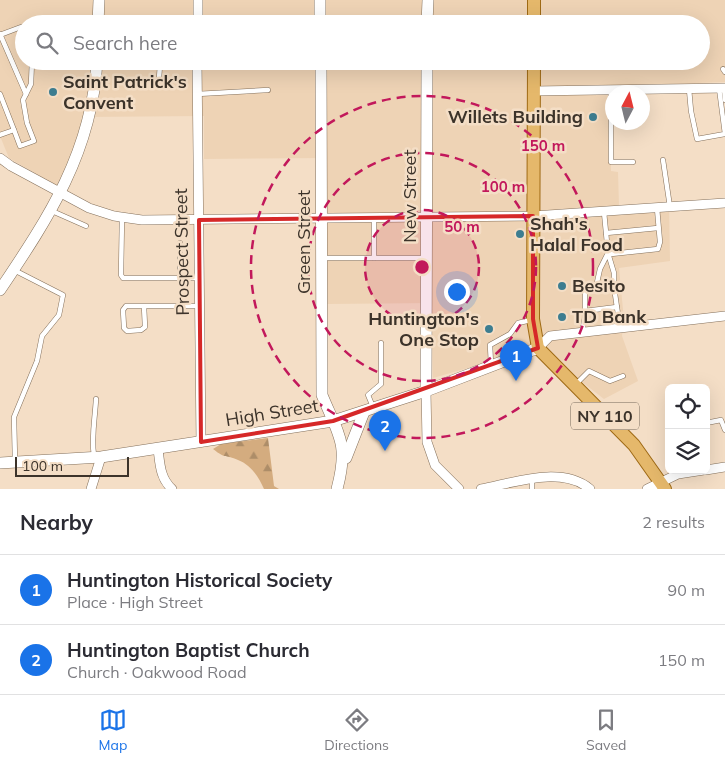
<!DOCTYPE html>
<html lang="en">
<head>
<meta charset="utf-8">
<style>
	:root { --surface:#fff; --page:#f2f2f3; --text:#2b2b33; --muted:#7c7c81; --line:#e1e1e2; --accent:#1a73e8 }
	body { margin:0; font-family:Mulish,sans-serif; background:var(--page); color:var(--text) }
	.controls { position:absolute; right:15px; bottom:15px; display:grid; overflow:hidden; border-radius:8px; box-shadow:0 5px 20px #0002 }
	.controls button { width:45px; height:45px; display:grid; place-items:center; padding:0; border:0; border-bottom:1px solid var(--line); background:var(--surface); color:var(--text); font:25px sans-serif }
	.compass { position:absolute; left:605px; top:85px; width:45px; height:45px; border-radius:50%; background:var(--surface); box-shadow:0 5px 20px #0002; rotate:7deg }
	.scale { position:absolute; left:15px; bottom:12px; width:114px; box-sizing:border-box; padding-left:5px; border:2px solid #3c332a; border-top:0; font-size:14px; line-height:18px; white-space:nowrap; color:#3c332a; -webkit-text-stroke:4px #f4dec6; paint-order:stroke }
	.you { position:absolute; left:456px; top:291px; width:18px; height:18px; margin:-12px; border:4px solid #fff; border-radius:50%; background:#1a73e8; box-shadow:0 0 0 8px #1a73e833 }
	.badge { display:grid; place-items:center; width:32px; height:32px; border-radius:50%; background:var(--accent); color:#fff; font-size:16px; font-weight:700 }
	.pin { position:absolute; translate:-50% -41px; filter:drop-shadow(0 1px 2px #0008) }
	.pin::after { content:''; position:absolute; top:26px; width:18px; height:15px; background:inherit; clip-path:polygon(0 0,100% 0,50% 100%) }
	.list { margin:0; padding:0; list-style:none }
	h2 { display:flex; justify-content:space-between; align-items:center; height:65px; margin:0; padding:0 20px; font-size:21px }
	h2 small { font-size:16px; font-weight:400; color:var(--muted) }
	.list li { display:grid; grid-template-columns:32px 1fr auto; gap:15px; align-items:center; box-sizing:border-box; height:70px; padding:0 20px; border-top:1px solid var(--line) }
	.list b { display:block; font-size:19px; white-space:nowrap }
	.list p { margin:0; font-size:16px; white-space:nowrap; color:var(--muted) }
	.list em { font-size:16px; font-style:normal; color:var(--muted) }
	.icon { flex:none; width:28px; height:28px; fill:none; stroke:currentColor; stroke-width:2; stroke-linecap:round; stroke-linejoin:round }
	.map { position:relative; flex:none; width:725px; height:489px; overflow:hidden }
	.search { position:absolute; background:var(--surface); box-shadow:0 5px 20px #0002; left:15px; right:15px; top:15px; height:55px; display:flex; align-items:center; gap:12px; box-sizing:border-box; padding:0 18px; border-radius:28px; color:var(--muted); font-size:19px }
	.sheet { height:205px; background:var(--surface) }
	nav { display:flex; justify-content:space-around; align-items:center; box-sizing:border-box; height:70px; border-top:1px solid var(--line); background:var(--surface); font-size:14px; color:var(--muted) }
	nav a { display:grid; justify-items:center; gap:2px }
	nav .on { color:var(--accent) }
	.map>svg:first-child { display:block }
	.built { fill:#eed3b5; fill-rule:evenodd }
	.forest { fill:url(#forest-firs) }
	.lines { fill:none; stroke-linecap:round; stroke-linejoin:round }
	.lane-casing { stroke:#84705b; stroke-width:5.5 }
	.street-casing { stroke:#84705b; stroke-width:10 }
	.secondary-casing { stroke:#84705b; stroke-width:12 }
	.primary-casing { stroke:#9f6a15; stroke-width:14 }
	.lane { stroke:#fff; stroke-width:4.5 }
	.street { stroke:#fff; stroke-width:9 }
	.secondary { stroke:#fff; stroke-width:11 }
	.primary { stroke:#e5b86b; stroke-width:12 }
	.marked { fill:none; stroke:#d62828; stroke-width:4; stroke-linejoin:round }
	.ring { fill:none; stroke:#c2185b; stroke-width:2.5; stroke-dasharray:9 6 }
	.poi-dot { fill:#3d7d90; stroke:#f4dec6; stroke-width:2 }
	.labels { text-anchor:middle; stroke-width:5; stroke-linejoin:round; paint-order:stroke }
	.shield { fill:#f4dec6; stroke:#736659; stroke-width:1 }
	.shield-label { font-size:16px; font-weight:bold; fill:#3c332a }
	.poi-label { font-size:18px; font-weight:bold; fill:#3c332a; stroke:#f4dec6; text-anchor:start }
	.street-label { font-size:18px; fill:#3c332a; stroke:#f4dec6 }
	.centre { fill:#c2185b; stroke:#f4dec6; stroke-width:2.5 }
	.ring-label { font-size:15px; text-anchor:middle; font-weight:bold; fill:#c2185b; stroke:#f4dec6; stroke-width:5; stroke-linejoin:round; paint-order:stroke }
</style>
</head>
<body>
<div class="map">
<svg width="725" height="489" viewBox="0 0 725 489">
	<defs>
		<pattern id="forest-firs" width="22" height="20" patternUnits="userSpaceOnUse" patternTransform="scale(1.25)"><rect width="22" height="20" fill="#d4ac7f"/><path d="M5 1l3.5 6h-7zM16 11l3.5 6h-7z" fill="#ad8d68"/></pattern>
	</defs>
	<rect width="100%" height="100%" fill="#f4dec6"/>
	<path class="built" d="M0,0H725V82L609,86L611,171L618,172L619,206L669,203L670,261L619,268L624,320L622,336L638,381L604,399L538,348L433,378L432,303L327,304L326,158L204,159V116L84,117L74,151L57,186L9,158L0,136ZM24,24H701V61H24Z"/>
	<path class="forest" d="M268,438L274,486L279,489H264C259,477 251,465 238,460C225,454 227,460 213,449L221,444Z"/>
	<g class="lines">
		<defs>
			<g id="lane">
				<polyline points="0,34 26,94"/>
				<polyline points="0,35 21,27 24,34"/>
				<polyline points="723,69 725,72"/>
				<polyline points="159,78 160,65 197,63"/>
				<polyline points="724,87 725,100"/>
				<polyline points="689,89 691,111 697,139 725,134 719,88"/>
				<polyline points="611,90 611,162 633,162"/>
				<polyline points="0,94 14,130 0,135"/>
				<polyline points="197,94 268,90"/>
				<polyline points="14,130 20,146 34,141 27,123 23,100 31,84 32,61"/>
				<polyline points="663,160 670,207"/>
				<polyline points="52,211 86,226"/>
				<polyline points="604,212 608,253 611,254 658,249 660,242 657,208"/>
				<polyline points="122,217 121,275 123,278 199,278"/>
				<polyline points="374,218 374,258"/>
				<polyline points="606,233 658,228"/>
				<polyline points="180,243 180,278"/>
				<polyline points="323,258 425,258"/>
				<polyline points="14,270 63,295 59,315 42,336 37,361 14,417 15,461"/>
				<polyline points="596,287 600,269 608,253 614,273 614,287"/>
				<polyline points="144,306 145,327 141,330 127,331 124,328 123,310 126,306 199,306"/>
				<polyline points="585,311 617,307"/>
				<polyline points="582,332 585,317 585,292 589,288 611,285 614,287 620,328"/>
				<polyline points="491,364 490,345 510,334 518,323 531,320"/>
				<polyline points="576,384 589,371 610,381 623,376"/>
				<polyline points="373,407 368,395 381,384 381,343"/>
				<polyline points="706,423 721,420 725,430"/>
				<path d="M94,456C91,437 95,419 96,399"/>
				<polyline points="706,461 707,470"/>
				<polyline points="532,489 532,478"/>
			</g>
			<g id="street">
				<polyline points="198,24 198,0"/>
				<polyline points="197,61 201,442"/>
				<polyline points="534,91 725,88"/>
				<polyline points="0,158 11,166 89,208 114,216 142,220 533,216 725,203"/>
				<polyline points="538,348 550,336 725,316"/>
				<polyline points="426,391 427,442 435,465 459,489"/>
				<path d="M158,449C160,464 160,478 172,489"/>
				<polyline points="706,470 725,467"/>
				<polyline points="91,489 101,457"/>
				<path d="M481,489C513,483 561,465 590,489"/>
				<polyline points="647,489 678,474 704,470"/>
			</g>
			<g id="secondary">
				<polyline points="320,0 320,24"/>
				<polyline points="98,24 99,0"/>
				<polyline points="427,24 428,0"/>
				<path d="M321,61L322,395C339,436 349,444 337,489"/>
				<path d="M0,290C49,217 92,152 97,61"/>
				<polyline points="426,391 427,61"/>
				<polyline points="346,458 364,412"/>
				<polyline points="0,463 101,457 333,421 426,391 538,348"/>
			</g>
			<g id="primary">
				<polyline points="534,24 534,0"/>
				<polyline points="534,61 533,319 538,348 634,445 665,489"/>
			</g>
		</defs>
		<use href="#lane" class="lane-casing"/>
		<use href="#street" class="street-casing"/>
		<use href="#secondary" class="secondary-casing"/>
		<use href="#primary" class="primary-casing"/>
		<use href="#lane" class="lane"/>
		<use href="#street" class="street"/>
		<use href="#secondary" class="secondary"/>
		<use href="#primary" class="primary"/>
	</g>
	<path class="marked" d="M533,216V319L538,348L333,421L201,442L199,220Z"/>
	<circle cx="422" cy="267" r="57" fill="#c2185b" fill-opacity=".12"/>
	<g class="ring">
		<circle cx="422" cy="267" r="57"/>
		<circle cx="422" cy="267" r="114"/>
		<circle cx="422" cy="267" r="171"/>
	</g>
	<g class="poi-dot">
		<circle cx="53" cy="92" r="5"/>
		<circle cx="593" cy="117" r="5"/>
		<circle cx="520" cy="234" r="5"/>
		<circle cx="562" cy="286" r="5"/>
		<circle cx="562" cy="317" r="5"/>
		<circle cx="489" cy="329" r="5"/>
	</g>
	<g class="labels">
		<rect class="shield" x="571" y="402.5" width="68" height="27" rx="4"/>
		<g class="shield-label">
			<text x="605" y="422">NY 110</text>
		</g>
		<g class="poi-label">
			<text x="63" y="88">Saint Patrick's<tspan x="63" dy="21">Convent</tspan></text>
			<text x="583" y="123" text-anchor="end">Willets Building</text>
			<text x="530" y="230">Shah's<tspan x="530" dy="21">Halal Food</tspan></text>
			<text x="572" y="292">Besito</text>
			<text x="572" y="323">TD Bank</text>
			<text x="479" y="325" text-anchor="end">Huntington's<tspan x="479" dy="21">One Stop</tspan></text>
		</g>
		<g class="street-label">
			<text transform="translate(410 196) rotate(-90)" y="6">New Street</text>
			<text transform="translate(304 242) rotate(-90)" y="6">Green Street</text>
			<text transform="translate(182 252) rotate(-91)" y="6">Prospect Street</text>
			<text transform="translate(272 413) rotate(-9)" y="6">High Street</text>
		</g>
	</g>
	<circle cx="422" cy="267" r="8" class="centre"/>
	<g class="ring-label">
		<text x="543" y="151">150 m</text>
		<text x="503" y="192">100 m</text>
		<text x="462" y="232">50 m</text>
	</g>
</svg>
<div class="controls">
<button><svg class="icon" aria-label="locate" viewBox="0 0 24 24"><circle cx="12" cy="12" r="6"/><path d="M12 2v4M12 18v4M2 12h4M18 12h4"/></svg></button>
<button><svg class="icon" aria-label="layers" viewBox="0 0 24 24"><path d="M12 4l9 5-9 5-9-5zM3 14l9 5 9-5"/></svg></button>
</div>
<svg class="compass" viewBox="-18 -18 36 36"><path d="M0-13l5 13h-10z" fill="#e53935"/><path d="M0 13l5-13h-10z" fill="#7c7c81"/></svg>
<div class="scale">100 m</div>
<div class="you"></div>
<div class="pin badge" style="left:516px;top:381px">1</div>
<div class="pin badge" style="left:385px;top:451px">2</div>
<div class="search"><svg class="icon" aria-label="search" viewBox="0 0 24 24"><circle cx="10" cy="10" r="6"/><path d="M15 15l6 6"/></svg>Search here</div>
</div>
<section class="sheet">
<h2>Nearby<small>2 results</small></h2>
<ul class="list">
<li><span class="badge">1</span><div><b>Huntington Historical Society</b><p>Place · High Street</p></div><em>90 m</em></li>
<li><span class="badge">2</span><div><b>Huntington Baptist Church</b><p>Church · Oakwood Road</p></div><em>150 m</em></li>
</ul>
</section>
<nav>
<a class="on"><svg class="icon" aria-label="map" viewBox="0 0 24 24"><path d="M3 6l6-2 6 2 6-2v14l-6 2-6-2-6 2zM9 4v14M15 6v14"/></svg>Map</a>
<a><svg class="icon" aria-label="directions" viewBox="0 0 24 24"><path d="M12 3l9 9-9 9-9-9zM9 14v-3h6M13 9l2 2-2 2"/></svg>Directions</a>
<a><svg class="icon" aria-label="saved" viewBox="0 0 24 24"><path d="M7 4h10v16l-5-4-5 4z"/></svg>Saved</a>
</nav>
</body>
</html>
